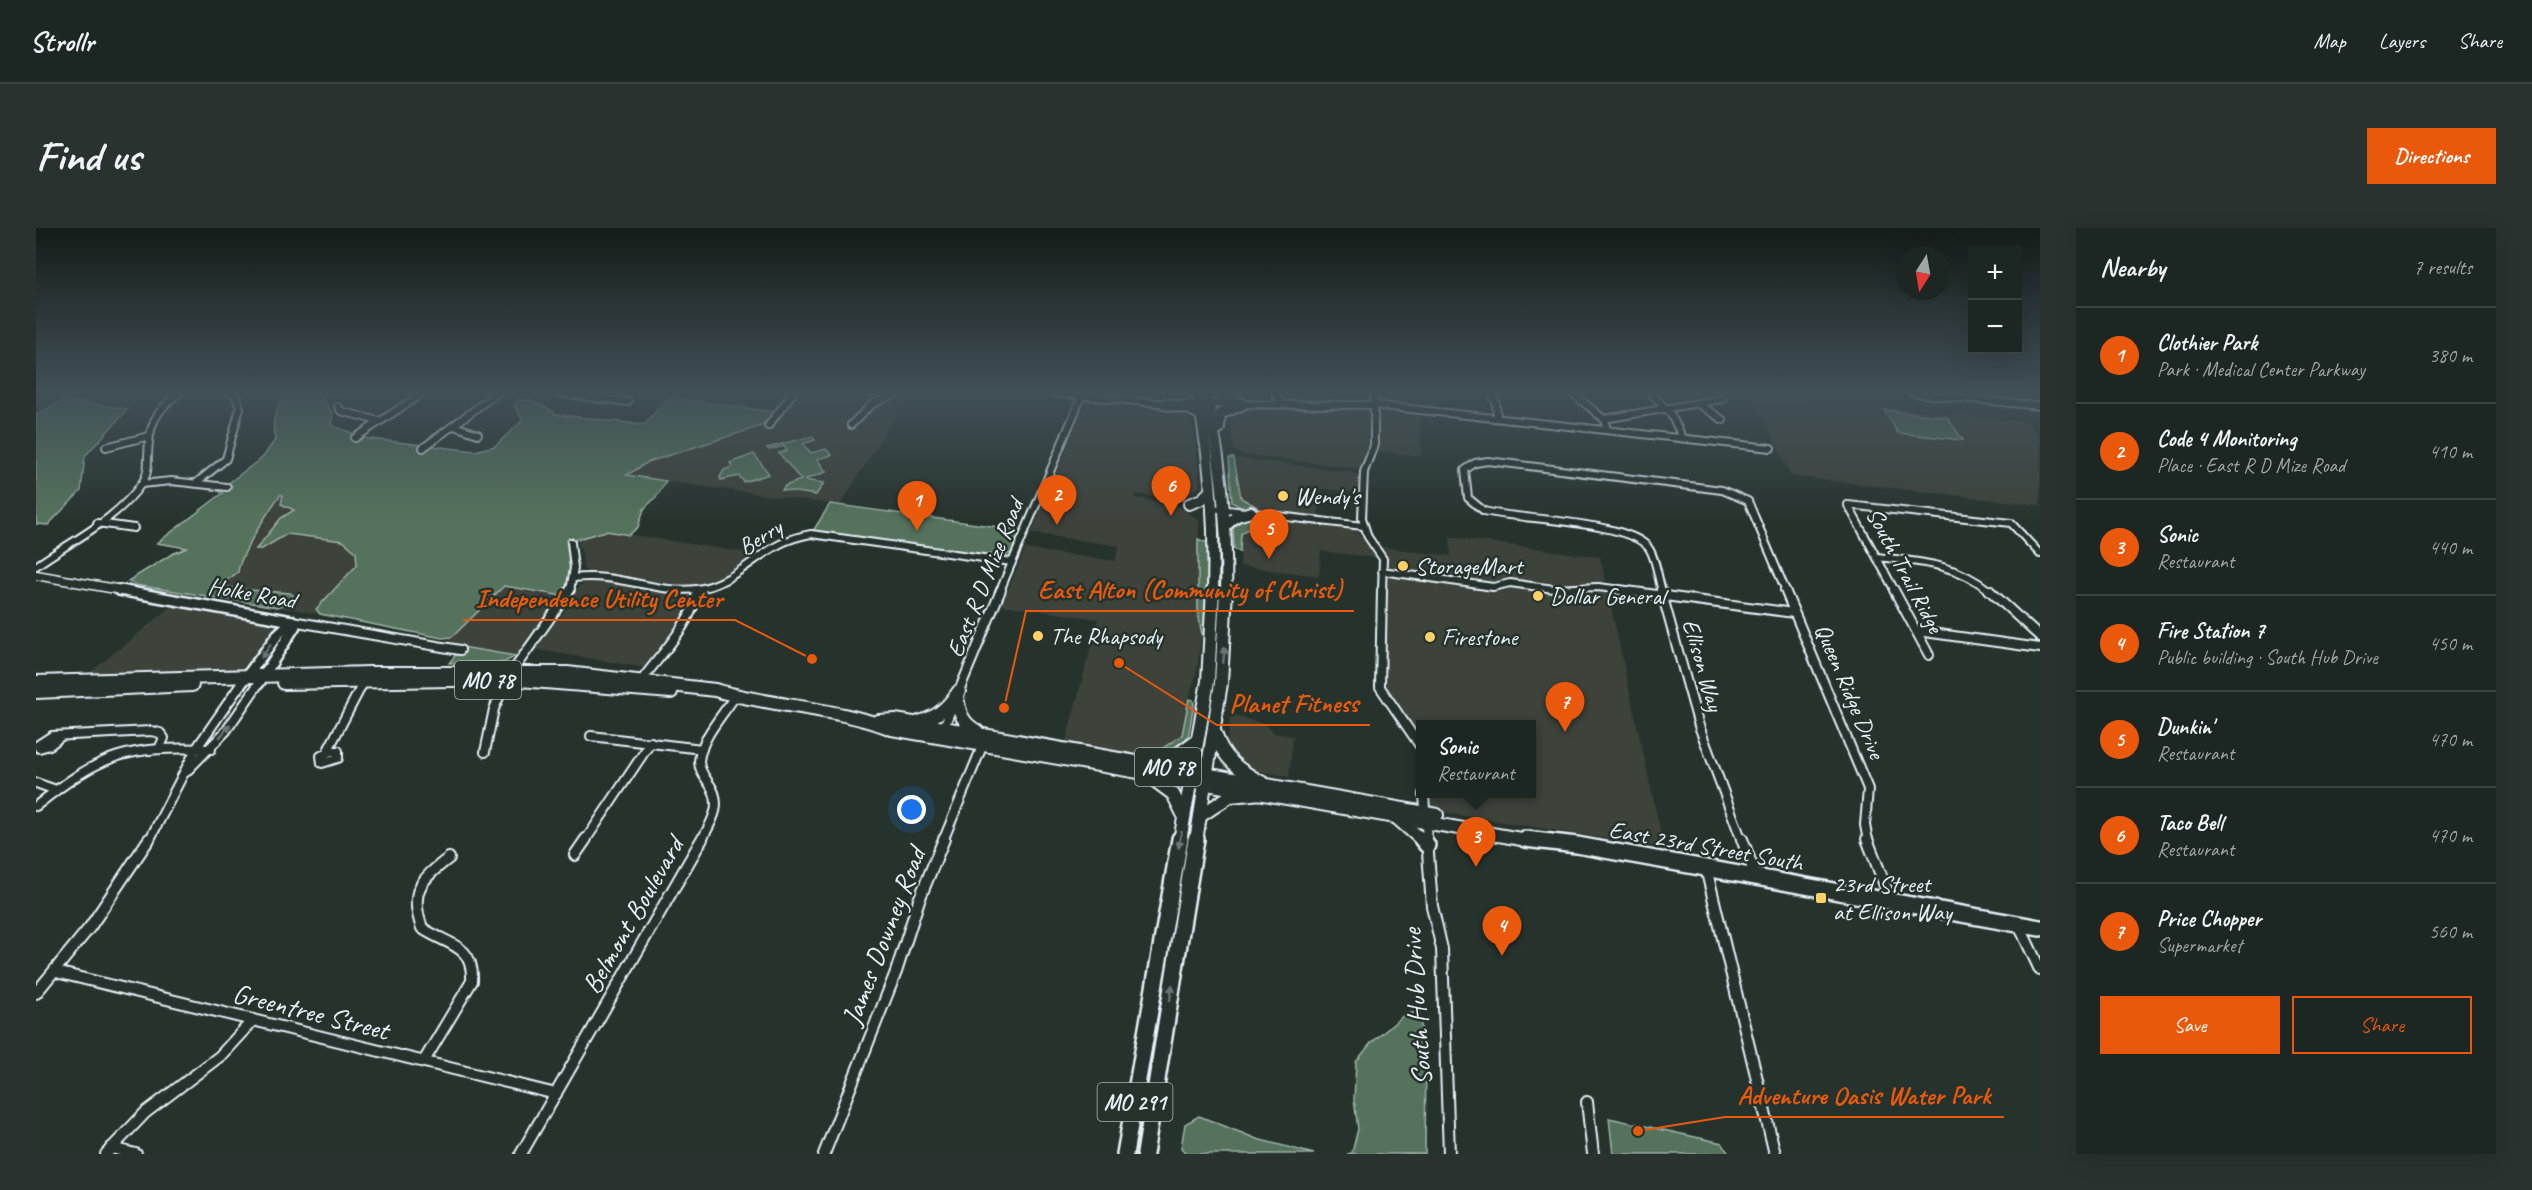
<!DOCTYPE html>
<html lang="en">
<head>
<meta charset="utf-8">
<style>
	:root { --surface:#1c2622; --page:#29322f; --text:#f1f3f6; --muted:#a0a5a5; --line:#3a4340; --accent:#ea580c }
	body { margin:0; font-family:Caveat,sans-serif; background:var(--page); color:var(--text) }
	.controls { position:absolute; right:18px; top:18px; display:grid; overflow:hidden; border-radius:0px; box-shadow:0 6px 24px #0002 }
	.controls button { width:54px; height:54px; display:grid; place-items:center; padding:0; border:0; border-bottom:2px solid var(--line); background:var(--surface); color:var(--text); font:30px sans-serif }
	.compass { position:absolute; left:1860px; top:18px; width:54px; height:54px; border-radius:50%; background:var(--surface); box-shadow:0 6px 24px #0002; rotate:191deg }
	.you { position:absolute; left:876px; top:582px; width:21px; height:21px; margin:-15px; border:4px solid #fff; border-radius:50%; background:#1a73e8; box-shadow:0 0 0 9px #1a73e833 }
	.badge { display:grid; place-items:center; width:39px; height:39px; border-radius:50%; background:var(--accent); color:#fff; font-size:20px; font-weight:700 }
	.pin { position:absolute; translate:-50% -50px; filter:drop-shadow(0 2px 3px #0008) }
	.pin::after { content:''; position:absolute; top:32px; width:21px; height:18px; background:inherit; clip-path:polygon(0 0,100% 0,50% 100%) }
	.popup { position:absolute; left:1380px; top:492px; width:120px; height:78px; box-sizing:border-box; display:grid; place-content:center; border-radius:0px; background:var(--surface); filter:drop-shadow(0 2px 4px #0005); font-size:20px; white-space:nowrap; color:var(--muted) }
	.popup b { font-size:22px; color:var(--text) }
	.popup::after { content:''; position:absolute; left:50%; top:100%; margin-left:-12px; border:12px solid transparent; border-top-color:var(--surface) }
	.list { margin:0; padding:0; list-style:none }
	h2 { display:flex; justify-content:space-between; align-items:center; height:78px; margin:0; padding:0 24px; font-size:26px }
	h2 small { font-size:20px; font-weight:400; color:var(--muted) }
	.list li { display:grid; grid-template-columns:39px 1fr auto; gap:18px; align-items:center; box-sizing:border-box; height:96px; padding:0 24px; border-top:2px solid var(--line) }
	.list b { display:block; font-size:22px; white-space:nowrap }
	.list p { margin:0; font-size:20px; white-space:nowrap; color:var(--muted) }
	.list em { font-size:20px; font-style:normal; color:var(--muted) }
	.actions { display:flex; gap:12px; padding:18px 24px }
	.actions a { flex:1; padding:14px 0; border:2px solid var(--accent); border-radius:0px; text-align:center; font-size:21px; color:var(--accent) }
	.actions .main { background:var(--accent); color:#fff }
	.map { position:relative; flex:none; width:2004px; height:926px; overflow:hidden; border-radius:0px }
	header { display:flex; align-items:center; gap:36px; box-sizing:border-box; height:84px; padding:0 30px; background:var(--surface); border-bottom:2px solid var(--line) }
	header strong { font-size:28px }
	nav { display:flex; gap:33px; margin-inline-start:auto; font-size:21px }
	.intro { display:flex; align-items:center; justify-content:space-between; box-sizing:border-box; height:144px; padding:0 36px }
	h1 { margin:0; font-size:42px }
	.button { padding:15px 27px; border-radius:0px; background:var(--accent); color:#fff; font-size:21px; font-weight:700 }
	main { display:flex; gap:36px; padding:0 36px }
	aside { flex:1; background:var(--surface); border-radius:0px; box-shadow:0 6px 24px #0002 }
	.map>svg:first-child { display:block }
	.built { fill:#3c423b }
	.green { fill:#55735c; stroke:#9eb2aa; stroke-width:1.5 }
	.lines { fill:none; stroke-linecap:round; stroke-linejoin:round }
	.minor-far2-casing { stroke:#e8f1f8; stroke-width:10 }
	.minor-far1-casing { stroke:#e8f1f8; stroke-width:12 }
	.minor-casing { stroke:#e8f1f8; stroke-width:14 }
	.tertiary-far1-casing { stroke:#e8f1f8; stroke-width:11 }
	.tertiary-casing { stroke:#e8f1f8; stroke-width:14 }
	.primary-far1-casing { stroke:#e8f1f8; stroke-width:16 }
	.primary-casing { stroke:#e8f1f8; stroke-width:20 }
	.trunk-far2-casing { stroke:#e8f1f8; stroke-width:14 }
	.trunk-far1-casing { stroke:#e8f1f8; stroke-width:16 }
	.trunk-casing { stroke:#e8f1f8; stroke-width:20 }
	.minor-far2 { stroke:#26332d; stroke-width:6 }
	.minor-far1 { stroke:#26332d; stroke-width:8 }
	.minor { stroke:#26332d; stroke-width:10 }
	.tertiary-far1 { stroke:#26332d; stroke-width:8 }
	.tertiary { stroke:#26332d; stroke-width:9 }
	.primary-far1 { stroke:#26332d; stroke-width:12 }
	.primary { stroke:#26332d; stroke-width:15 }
	.trunk-far2 { stroke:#26332d; stroke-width:10 }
	.trunk-far1 { stroke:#26332d; stroke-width:12 }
	.trunk { stroke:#26332d; stroke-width:15 }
	.oneway { fill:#6a7674 }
	.poi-dot { fill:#ffd166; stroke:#26332d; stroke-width:2 }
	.labels { text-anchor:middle; stroke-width:5; stroke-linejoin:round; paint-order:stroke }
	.shield { fill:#26332d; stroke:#aeb8bb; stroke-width:1.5 }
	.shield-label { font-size:22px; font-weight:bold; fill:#e8f1f8 }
	.poi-label { font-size:24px; fill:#e8f1f8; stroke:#26332d; text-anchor:start }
	.street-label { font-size:24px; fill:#e8f1f8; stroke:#26332d }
	.near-street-label { font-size:28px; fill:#e8f1f8; stroke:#26332d }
	.leader { fill:none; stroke:#e8590c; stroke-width:2 }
	.callout-dot { fill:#e8590c; stroke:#26332d; stroke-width:2 }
	.callout-label { font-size:26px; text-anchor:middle; font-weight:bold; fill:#e8590c; stroke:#26332d; stroke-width:5; stroke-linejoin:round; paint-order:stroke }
</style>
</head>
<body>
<header>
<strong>Strollr</strong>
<nav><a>Map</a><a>Layers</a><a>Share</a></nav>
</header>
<div class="intro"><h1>Find us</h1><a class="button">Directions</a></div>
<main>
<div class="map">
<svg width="2004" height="926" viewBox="0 0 2004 926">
	<rect width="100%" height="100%" fill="#26332d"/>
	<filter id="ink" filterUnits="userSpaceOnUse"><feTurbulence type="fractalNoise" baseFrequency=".0167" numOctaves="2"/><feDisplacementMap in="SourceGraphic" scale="12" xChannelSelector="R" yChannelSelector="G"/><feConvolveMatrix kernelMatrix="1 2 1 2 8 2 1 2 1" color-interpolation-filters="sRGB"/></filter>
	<g filter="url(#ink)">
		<g class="built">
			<polygon points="750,165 874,165 804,277 460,230 506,185 608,197 632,169 735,183"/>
			<polygon points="1243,165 1335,165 1334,172 1327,173 1250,171"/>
			<polygon points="1342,165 1383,165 1383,179 1347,174 1342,172"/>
			<polygon points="1716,165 1992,194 2004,210 2004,277 1755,248"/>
			<polygon points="1058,171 1129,179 1150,184 1158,199 1164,258 1143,272 1100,266 1099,270 1139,276 1163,292 1162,385 1166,404 1160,449 1155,462 1146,507 1112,530 1029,517 1062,391 966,377 989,321 1079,333 1083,318 995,305 1047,180 1051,173"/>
			<polygon points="1206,179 1328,179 1334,184 1332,224 1325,239 1320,240 1203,226 1198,222 1194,190"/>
			<polygon points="1344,181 1384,185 1385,228 1340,223 1341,184"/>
			<polygon points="1200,230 1316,244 1324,248 1323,265 1285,260 1282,290 1221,282 1221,279 1205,270"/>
			<polygon points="245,267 258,282 245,290 220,320 226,321 251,306 307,313 320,324 321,337 281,381 284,386 241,379 254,375 253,365 200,361 184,357 202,344 203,332"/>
			<polygon points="1231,288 1319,301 1338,321 1340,330 1285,323 1283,348 1204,338 1205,306"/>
			<polygon points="570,303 719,326 690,349 662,357 644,357 552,344 547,340 546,326 541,312"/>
			<polygon points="1414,309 1564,329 1628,620 1392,582 1391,566 1496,566 1496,496 1384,496 1384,510 1351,471 1348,340 1352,340 1350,329 1345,319 1415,328"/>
			<polygon points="561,351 657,367 653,380 610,440 497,421 533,378 543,358 551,353"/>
			<polygon points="468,358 527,368 480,428 409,416"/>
			<polygon points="140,375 243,395 242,400 213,440 209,442 52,446"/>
			<polygon points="1195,486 1227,496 1238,505 1257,508 1253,549 1218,542 1191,518"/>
		</g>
		<g class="green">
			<path d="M244,165H313L290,167L287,172L297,186L295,197L316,205L318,209L439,223L459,218L487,192L478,178L482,172H494L517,183L518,186L608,197L632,169L738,184L725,198L612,234L591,247L630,253L621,268L608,281L602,299L593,307L570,303L531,314L536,342L527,368L468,358L416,409L406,410L284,386L280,381L321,337L320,324L307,313L251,306L226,321H220L245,290L258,282L245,276L247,267H244C233,283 204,326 202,344L185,357L200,361L254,365L260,370L254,375L241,379L99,357L92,353L136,326L151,320L121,315L187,265L182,263L227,229L239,212C235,196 238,182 249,168Z"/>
			<polygon points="27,172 92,181 49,228 45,263 12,297 0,296 0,187"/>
			<polygon points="1848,182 1911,189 1927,212 1862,205"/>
			<polygon points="776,208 779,212 767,216 775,225 790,221 796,227 781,231 790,244 768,252 788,255 780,267 746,262 749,258 765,252 743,225 751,223 748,218 733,222 731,220"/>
			<polygon points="718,226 733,246 708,254 703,248 685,252 684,249 688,242 696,239 694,235"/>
			<polygon points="1193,230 1198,230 1205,270 1221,279 1221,282 1204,279 1196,274"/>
			<polygon points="794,276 985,302 975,325 966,329 777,303"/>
			<polygon points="1204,288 1231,288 1205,306 1204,324 1198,321 1197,296"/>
			<polygon points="1162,311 1172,315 1170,404 1168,407 1166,407 1162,385"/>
			<polygon points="426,419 480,428 469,434 413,435"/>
			<path d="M1153,471L1157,472L1158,475C1150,518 1157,519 1112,530L1146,507Z"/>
			<polygon points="1383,784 1390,829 1389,926 1311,926 1316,925 1322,901 1318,872 1320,834 1335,815 1369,786"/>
			<polygon points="1163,888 1221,911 1278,926 1151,926 1145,920 1149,896"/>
			<polygon points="1573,890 1686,915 1693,926 1577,926"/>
		</g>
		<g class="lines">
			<defs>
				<g id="minor-far2">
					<polyline points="521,165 592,174"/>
					<polyline points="1017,165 1132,176"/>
					<polyline points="1239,165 1245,176"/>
					<polyline points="1338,165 1338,217 1328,244 1326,290 1332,309 1347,331 1346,363"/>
					<polyline points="1455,165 1460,174 1461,190"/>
					<polyline points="1536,165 1568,191 1571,202"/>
					<polyline points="1615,165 1634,185 1647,210"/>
					<polyline points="1877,165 2004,178"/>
					<polyline points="1661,175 1687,192"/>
					<polyline points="1147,176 1337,177 1735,220"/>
					<polyline points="302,179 305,183 343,193"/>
					<polyline points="1568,191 1686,171"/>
					<polyline points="815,197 835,177 860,165"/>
					<polyline points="418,198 442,206"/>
					<polyline points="732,198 757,165"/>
					<polyline points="319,210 387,165"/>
					<polyline points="70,219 113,208"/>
					<polyline points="387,220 461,165"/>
					<polyline points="160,255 190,231 204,180 200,168 195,165"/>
					<polyline points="105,256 135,253 191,259"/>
					<polyline points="1812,277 1975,295 2004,326"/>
					<polyline points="1812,277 1859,363"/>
					<polyline points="1175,280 1327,298"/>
					<polyline points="61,295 98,300"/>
					<path d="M1841,329C1883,334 1920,335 1954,363"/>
					<path d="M0,338C35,313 81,292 106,255C112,247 112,238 112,228C113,197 118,184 143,165"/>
					<polyline points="1346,343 1457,359 1474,355 1518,361 1562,359 1595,363"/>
					<path d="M538,350C581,344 619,366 661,361C694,357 716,330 744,316C754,311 764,308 775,306L976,334"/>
					<polyline points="534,363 538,340 535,314"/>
					<polyline points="661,363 661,361"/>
					<polyline points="964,363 1047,165"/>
					<path d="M1626,363C1622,351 1620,329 1612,319C1590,293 1485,292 1448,283L1432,270L1429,242L1439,235L1452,233L1686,262L1712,273L1750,363"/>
				</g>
				<g id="minor-far1">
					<polyline points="1346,362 1344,459 1384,518"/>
					<polyline points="1583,362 1758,385"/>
					<polyline points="1625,362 1663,498 1706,613"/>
					<polyline points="1749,362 1832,561 1829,597 1832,613"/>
					<polyline points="1858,362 1893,427"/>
					<polyline points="1953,362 2004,409"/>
					<polyline points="256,393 424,422"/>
					<polyline points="1881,403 2004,420"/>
					<path d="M606,452C624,427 659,392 661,362"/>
					<polyline points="907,501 965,362"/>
					<polyline points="25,508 14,517 3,520 2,517 16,508 115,503 124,505 128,510 123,521"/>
					<polyline points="555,508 666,521"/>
					<polygon points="295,523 302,523 302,530 286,535 285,528"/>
					<polyline points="291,524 327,455"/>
					<polyline points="449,524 458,481 471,451 534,362"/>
					<polyline points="150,544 190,503 223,455"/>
					<polyline points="0,555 20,562"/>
					<polyline points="1388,566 1391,613"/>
					<path d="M0,578C66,525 91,518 175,521"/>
					<polyline points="113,613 160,521 205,456"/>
					<polyline points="549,613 615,514"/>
					<path d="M665,613C677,592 688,575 672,554C667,547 663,541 663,533C665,510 687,487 699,468"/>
					<polyline points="907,613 948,514"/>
				</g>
				<g id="minor">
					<polyline points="1391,611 1396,678 1406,721 1413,926"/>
					<polyline points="1706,611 1720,649"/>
					<polyline points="1831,611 1855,673"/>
					<polyline points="539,627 550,611"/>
					<polyline points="1670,640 1739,926"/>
					<polyline points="1983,697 2004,742"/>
					<polyline points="20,744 520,866"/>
					<polyline points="0,765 54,699 113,611"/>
					<path d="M388,833L436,753C438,715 410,717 386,700C373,664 384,652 413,630"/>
					<polyline points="1551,874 1557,926"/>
					<polyline points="75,920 100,926"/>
					<polyline points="70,926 109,885 184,828 217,792"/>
					<polyline points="485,926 666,611"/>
					<polyline points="788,926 860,744 883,672 908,611"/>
				</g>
				<polyline id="tertiary-far1" points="0,347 91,363"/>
				<g id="tertiary">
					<polyline points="83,362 256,393"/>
					<polyline points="223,455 259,398 256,393"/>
					<polyline points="205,456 242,406 256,393"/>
				</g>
				<g id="primary-far1">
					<path d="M0,454L333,445H531L679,462C737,479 799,479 856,501L1497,613"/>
					<polyline points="248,455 471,451 635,464"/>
					<polyline points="0,464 156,457"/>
					<path d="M921,468C923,484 926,495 941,503"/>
					<polyline points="842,493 859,492 908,500 1401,587"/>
					<path d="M883,494C902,489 912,479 923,463"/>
					<polyline points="1362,591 1387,613"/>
				</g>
				<g id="primary">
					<polyline points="1386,611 1391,617"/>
					<polyline points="1489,611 1541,617 2004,700"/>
				</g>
				<g id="trunk-far2">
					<path d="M1161,165C1175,231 1179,296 1177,363"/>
					<path d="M1170,165C1185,231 1192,296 1190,363"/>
					<polyline points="1178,165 1206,176"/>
					<polyline points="1129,176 1152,180 1166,187"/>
					<polyline points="1183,200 1184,186 1207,176"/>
					<polyline points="1153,276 1166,271 1174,263"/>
					<polyline points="1189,298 1201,288 1215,284"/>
				</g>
				<g id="trunk-far1">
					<path d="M1179,505C1187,531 1204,543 1227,555"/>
					<polyline points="1106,534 1138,529 1161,512"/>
					<polyline points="1110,546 1137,566 1147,586"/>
					<polyline points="1164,588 1194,568 1226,565"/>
					<polyline points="1144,613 1172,453 1177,362"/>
					<polyline points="1160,613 1185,455 1190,362"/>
				</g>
				<g id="trunk">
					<polyline points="1089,926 1144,611"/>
					<polyline points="1109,926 1160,611"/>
				</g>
			</defs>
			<use href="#minor-far2" class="minor-far2-casing"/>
			<use href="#minor-far1" class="minor-far1-casing"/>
			<use href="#minor" class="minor-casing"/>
			<use href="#tertiary-far1" class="tertiary-far1-casing"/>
			<use href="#tertiary" class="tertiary-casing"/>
			<use href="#primary-far1" class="primary-far1-casing"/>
			<use href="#primary" class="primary-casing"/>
			<use href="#trunk-far2" class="trunk-far2-casing"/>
			<use href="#trunk-far1" class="trunk-far1-casing"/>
			<use href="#trunk" class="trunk-casing"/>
			<use href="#minor-far2" class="minor-far2"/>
			<use href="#minor-far1" class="minor-far1"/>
			<use href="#minor" class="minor"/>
			<use href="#tertiary-far1" class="tertiary-far1"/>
			<use href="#tertiary" class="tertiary"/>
			<use href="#primary-far1" class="primary-far1"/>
			<use href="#primary" class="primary"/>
			<use href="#trunk-far2" class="trunk-far2"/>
			<use href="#trunk-far1" class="trunk-far1"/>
			<use href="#trunk" class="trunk"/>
		</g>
		<defs><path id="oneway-solid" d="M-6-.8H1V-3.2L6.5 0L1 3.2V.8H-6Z" transform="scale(1.5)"/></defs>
		<g class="oneway">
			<use href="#oneway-solid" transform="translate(230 423) rotate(124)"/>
			<use href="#oneway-solid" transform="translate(1188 427) rotate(-84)"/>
			<use href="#oneway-solid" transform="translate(189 503) rotate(-50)"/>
			<use href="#oneway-solid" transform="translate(1144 612) rotate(100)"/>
			<use href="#oneway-solid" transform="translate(1135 765) rotate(-81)"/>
		</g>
	</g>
	<linearGradient id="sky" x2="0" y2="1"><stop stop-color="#151c19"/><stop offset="0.56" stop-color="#415057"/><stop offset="1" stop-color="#415057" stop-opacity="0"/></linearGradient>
	<rect width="2004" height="294" fill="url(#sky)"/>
	<g class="poi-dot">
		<circle cx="1247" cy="268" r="6"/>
		<circle cx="1367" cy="338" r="6"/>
		<circle cx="1502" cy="368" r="6"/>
		<circle cx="1002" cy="408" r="6"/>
		<circle cx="1394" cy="409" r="6"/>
		<rect x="1779" y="664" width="12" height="12" rx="3"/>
	</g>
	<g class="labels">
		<g class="shield">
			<rect x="419" y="433" width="66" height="38" rx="4.5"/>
			<rect x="1099" y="520" width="66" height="38" rx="4.5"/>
			<rect x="1061.5" y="855" width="75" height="38" rx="4.5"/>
		</g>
		<g class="shield-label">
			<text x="452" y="460">MO 78</text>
			<text x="1132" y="547">MO 78</text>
			<text x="1099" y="882">MO 291</text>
		</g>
		<g class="poi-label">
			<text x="1259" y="276">Wendy's</text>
			<text x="1379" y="346">StorageMart</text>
			<text x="1514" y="376">Dollar General</text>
			<text x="1014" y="416">The Rhapsody</text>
			<text x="1406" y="417">Firestone</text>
			<text x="1797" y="664">23rd Street<tspan x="1797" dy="28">at Ellison Way</tspan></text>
		</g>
		<g class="street-label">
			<text transform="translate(724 309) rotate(-32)" y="8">Berry</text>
			<text transform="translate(1869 342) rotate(62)" y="8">South Trail Ridge</text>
			<text transform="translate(949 350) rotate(-68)" y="8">East R D Mize Road</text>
			<text transform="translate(216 365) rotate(10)" y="8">Holke Road</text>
			<text transform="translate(1667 437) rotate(74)" y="8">Ellison Way</text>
			<text transform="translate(1814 463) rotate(67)" y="8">Queen Ridge Drive</text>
			<text transform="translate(1670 618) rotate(10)" y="8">East 23rd Street South</text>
		</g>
		<g class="near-street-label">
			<text transform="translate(596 687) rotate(-60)" y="10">Belmont Boulevard</text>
			<text transform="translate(847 708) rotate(-69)" y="10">James Downey Road</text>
			<text transform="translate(1380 779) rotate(-94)" y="10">South Hub Drive</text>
			<text transform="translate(275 783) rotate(14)" y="10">Greentree Street</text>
		</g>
	</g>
	<path class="leader" d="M968 480L990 383H1318M776 431L699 392H427M1083 435L1181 497H1334M1602 903L1689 889H1968"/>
	<g class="callout-dot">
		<circle cx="968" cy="480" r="6"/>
		<circle cx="776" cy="431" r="6"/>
		<circle cx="1083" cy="435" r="6"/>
		<circle cx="1602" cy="903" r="6"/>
	</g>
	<g class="callout-label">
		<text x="1154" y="370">East Alton (Community of Christ)</text>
		<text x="563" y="379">Independence Utility Center</text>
		<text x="1258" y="484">Planet Fitness</text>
		<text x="1828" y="876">Adventure Oasis Water Park</text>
	</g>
</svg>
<div class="controls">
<button>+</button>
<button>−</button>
</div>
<svg class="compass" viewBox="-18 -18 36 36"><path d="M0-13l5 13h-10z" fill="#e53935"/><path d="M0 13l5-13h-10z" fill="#a0a5a5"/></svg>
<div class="you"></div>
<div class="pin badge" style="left:881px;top:303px">1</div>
<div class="pin badge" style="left:1021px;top:297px">2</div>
<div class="pin badge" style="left:1440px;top:639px">3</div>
<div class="popup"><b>Sonic</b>Restaurant</div>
<div class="pin badge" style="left:1466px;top:728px">4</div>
<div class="pin badge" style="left:1233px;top:331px">5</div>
<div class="pin badge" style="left:1135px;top:288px">6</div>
<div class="pin badge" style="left:1529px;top:504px">7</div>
</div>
<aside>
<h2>Nearby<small>7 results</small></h2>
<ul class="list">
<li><span class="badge">1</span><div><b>Clothier Park</b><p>Park · Medical Center Parkway</p></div><em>380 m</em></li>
<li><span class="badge">2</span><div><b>Code 4 Monitoring</b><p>Place · East R D Mize Road</p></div><em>410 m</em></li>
<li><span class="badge">3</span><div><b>Sonic</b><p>Restaurant</p></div><em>440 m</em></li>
<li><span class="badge">4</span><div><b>Fire Station 7</b><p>Public building · South Hub Drive</p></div><em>450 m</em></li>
<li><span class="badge">5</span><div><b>Dunkin'</b><p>Restaurant</p></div><em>470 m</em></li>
<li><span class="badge">6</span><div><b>Taco Bell</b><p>Restaurant</p></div><em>470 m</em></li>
<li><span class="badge">7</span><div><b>Price Chopper</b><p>Supermarket</p></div><em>560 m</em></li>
</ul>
<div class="actions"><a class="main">Save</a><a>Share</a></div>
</aside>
</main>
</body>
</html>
